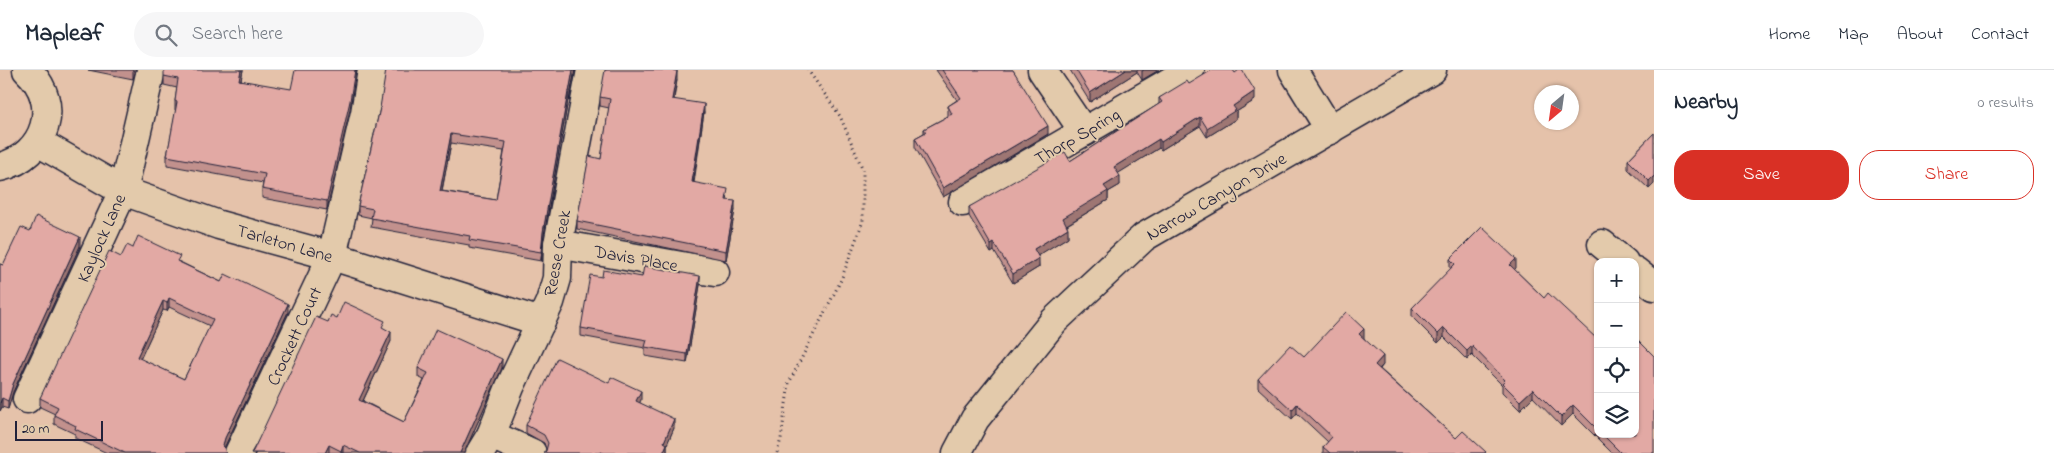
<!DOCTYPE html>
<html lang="en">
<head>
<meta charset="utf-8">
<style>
	:root { --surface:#fff; --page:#f6f6f7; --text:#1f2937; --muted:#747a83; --line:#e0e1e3; --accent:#d93025 }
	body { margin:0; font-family:"Indie Flower",sans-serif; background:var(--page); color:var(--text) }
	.controls { position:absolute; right:15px; bottom:15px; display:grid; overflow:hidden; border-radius:10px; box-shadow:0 1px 4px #0004 }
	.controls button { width:45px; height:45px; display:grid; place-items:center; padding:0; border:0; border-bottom:1px solid var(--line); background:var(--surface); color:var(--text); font:25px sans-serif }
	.compass { position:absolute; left:1534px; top:15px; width:45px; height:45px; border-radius:50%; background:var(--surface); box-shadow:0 1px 4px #0004; rotate:209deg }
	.scale { position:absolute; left:15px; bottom:12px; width:88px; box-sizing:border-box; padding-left:5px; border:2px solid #22223b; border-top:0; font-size:14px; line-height:18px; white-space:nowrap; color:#22223b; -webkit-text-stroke:4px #e3caab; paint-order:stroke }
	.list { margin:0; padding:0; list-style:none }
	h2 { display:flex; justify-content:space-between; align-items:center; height:65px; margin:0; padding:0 20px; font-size:21px }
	h2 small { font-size:16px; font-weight:400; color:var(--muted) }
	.actions { display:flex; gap:10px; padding:15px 20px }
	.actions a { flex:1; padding:11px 0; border:1px solid var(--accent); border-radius:20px; text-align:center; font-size:18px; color:var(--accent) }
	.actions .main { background:var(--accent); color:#fff }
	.icon { flex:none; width:28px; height:28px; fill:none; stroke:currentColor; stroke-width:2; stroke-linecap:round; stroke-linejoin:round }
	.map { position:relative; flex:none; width:1654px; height:383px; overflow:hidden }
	header { display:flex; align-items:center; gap:30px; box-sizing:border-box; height:70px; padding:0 25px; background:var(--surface); border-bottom:1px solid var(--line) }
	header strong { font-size:24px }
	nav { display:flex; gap:28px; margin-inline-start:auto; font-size:18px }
	.search { width:350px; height:45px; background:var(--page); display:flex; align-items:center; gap:12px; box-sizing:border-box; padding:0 18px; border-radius:28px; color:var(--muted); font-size:19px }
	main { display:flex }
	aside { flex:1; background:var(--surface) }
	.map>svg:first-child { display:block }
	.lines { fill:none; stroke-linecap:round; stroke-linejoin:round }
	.street-casing { stroke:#22223b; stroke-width:31 }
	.secondary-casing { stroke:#22223b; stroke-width:31 }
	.path { stroke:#22223b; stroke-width:3; stroke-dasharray:1 4; stroke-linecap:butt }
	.street { stroke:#e3caab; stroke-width:28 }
	.secondary { stroke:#e3caab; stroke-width:28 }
	.wall { fill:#c2918d; stroke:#22223b; fill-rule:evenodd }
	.shaded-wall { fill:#9e7673; stroke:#22223b }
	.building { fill:#e2a9a4; stroke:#22223b; fill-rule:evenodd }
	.labels { text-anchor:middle; stroke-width:4; stroke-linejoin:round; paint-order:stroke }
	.street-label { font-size:18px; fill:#22223b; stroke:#e3caab }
</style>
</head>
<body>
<header>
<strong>Mapleaf</strong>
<div class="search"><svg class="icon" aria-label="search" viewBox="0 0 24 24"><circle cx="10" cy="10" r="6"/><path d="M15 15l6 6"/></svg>Search here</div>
<nav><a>Home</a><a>Map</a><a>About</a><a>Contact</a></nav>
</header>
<main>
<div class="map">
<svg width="1654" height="383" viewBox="0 0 1654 383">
	<rect width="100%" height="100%" fill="#e5c2aa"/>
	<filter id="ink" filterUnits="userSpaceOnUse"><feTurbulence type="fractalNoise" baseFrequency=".02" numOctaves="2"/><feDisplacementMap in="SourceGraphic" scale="10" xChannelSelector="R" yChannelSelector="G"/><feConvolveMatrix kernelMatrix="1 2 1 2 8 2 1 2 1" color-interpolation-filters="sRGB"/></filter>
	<g filter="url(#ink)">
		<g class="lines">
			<defs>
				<g id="street">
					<polyline points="1042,0 1084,62"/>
					<polyline points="1293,0 1330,60"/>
					<polyline points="38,72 123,121 219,155 332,186 541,252"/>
					<polyline points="963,132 1190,0"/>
					<polyline points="558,174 715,202"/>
					<polyline points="1602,174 1624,192"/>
					<polyline points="1635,201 1654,216"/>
					<polyline points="27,329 123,121 151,0"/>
					<polyline points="491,365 532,383"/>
					<polyline points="239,383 332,186 365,43 372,0"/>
					<polyline points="480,383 491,365 510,317 550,232 557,208 558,174 591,0"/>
				</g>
				<g id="secondary">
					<path d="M0,97C46,86 63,33 27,0"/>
					<polyline points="957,383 975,349 1054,251 1144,167 1432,0"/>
				</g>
			</defs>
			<use href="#street" class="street-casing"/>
			<use href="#secondary" class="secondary-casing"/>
			<polyline class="path" points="777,383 781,369 789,313 841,210 863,151 863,100 840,46 808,0"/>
			<use href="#street" class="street"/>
			<use href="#secondary" class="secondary"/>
		</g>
		<g class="wall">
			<polygon points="88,0 136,0 133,9"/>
			<polygon points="243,0 241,10 350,40 327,140 262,128 262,119 263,113 167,95 167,86 176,40 175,40 175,31 177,18 164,15 164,6"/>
			<path d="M575,0L569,31L568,30L543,171L541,191L469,178V175L371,157L372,148L358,145V136L380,38ZM451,73L504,81L496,130L442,121Z"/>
			<polygon points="936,0 1013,0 1048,64 943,127 915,77 915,68 924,63 924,59 948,46 948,36 957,30"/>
			<polygon points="1070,0 1159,0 1142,10 1137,2 1090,32"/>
			<polygon points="677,10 674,29 704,42 694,113 728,127 727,130 735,140 726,190 577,159 577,151 601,89 609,38 600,36 600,27"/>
			<polygon points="1189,14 1255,30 1236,42 1236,49 1207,67 1200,56 1161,80 1159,78 1118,103 1120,115 1108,122 1108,130 1067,155 1068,167 1038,185 1039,197 1013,213 994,181 991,183 969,146 969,137 1070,91 1159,34 1159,28"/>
			<polygon points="1654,63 1649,119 1628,99 1628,90"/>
			<polygon points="30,161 80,176 13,322 8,339 2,337 0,341 0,194 3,195"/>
			<path d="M133,178L180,192L221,212L288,242L225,376L224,378L226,383H107L75,368V364L54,354V345L55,344L40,337V328ZM169,237L210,256L184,309L140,289L163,240L167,241Z"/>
			<polygon points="1450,189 1516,198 1514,199 1544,228 1597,269 1598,268 1598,364 1635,364 1654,383 1612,383 1573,344 1561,356 1533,327 1520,340 1502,322 1502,315 1472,285 1467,290 1444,267 1438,273 1412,247 1412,238 1451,199 1450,198"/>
			<polygon points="602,207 642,207 700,215 687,293 645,286 645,278 581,266 581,258"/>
			<polygon points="337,248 385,259 391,271 363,331 404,352 424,310 418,307 418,298 502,298 464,383 251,383 328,252"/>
			<polygon points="1364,268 1383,295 1380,299 1456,368 1486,383 1323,383 1323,377 1328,372 1297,343 1292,349 1258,318 1258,309 1304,287"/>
			<polygon points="641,330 639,332 674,358 667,374 667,383 544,383 546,379 544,373 526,363 526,355"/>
		</g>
		<g class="shaded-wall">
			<polygon points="133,0 136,0 133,9"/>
			<polygon points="241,0 243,0 239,19 239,10"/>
			<polygon points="355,0 356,0 350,40 327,140 327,131"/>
			<polygon points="573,0 575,0 569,31 569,22"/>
			<polygon points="1126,0 1137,0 1137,2 1090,32 1090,23"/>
			<polygon points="1144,0 1159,0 1142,10 1142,1"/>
			<polygon points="677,1 677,10 672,38 672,29"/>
			<polygon points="1255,21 1255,30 1236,42 1236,49 1207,67 1207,58 1233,36"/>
			<polygon points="568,22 568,30 543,171 541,191 543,162"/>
			<polygon points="704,34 704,42 692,121 692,112"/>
			<polygon points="1200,47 1200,56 1161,80 1161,72"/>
			<polygon points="1048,56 1048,64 943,127 943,118"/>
			<polygon points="451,64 451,73 440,130 440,121"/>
			<polygon points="1159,69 1159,78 1114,106 1114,97"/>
			<polygon points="1120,106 1120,115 1108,122 1108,130 1063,157 1063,148 1104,116"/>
			<polygon points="1654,106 1654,114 1649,119 1649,111"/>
			<polygon points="735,131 735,140 726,190 726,181"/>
			<polygon points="1068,158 1068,167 1034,188 1034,179"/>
			<polygon points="80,167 80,176 13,322 8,339 8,331 13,314"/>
			<polygon points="994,173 994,181 991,183 991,175"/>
			<polygon points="1039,188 1039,197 1013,213 1013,204"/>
			<polygon points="1516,189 1516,198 1510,204 1510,195"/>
			<polygon points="700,206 700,215 687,293 687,284"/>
			<polygon points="169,228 169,237 167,241 167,233"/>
			<polygon points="163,231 163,240 137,296 137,287"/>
			<polygon points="288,234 288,242 225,376 223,383 223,375 225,368"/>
			<polygon points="1444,258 1444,267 1438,273 1438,264"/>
			<polygon points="1364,259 1364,268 1359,273 1359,264"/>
			<polygon points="391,262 391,271 359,339 359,330"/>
			<polygon points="1472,276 1472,285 1467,290 1467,281"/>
			<polygon points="1383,286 1383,295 1375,303 1375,295"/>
			<polygon points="502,289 502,298 464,383 460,383"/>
			<polygon points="1533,319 1533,327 1520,340 1520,331"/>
			<polygon points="641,321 641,330 636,340 636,331"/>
			<polygon points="2,328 2,337 0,341 0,333"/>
			<polygon points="1297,334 1297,343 1292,349 1292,340"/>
			<polygon points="1573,335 1573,344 1561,356 1561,347"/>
			<polygon points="674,349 674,358 664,381 664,372"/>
			<polygon points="667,374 667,383 663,383"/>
			<polygon points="329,375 329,383 325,383"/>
			<polygon points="343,375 343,383 341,383 341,381"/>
		</g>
		<g class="building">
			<polygon points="164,0 241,0 239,10 291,19 295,0 355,0 350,31 327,131 262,119 265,104 167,86 177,32 175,31 178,9 164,6"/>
			<path d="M386,0H573L569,22H568L543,162L541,182L469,170L470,166L371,148L373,139L358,136L380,38ZM451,64L506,72L496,130L440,121Z"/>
			<polygon points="605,0 671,0 677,1 672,29 704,34 692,112 728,119 726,130 735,131 726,181 577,151 589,86 601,89 610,29 600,27"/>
			<polygon points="942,0 1013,0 1048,56 943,118 915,68 926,62 924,59 952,44 948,36 961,28"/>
			<polygon points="1076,0 1126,0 1090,23"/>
			<polygon points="1212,0 1233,0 1235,3 1239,0 1242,0 1255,21 1233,36 1236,40 1207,58 1200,47 1161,72 1159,69 1114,97 1120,106 1104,116 1108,121 1063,148 1068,158 1034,179 1039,188 1013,204 994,173 991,175 969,137 1065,82 1070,91 1162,32 1159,28 1187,11 1189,14"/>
			<polygon points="1654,63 1654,106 1649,111 1628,90"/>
			<polygon points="36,146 80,167 13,314 8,331 2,328 0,333 0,194 3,195 21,157 30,161"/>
			<polygon points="1482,157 1516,189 1510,195 1544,228 1548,223 1597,269 1598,268 1598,360 1573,335 1561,347 1533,319 1520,331 1502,313 1505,310 1472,276 1467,281 1444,258 1438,264 1412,238 1455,194 1450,189"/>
			<path d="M138,166L180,186L177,191L221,212L225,204L288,234L225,368L223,375L226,383H125L75,359L76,356L54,345L58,337L40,328L109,181L121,187L127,175L133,178ZM169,228L213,249L184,309L137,287L163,231L167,233Z"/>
			<polygon points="644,196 700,206 687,284 645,277 647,270 581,258 590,205 602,207 603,200 642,207"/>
			<polygon points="344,232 385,251 382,257 391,262 359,330 404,352 428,303 418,298 436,259 502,289 460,383 360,383 343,375 341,381 329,375 325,383 251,383 253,381 316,247 328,252 331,245 337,248"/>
			<polygon points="1346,242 1364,259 1359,264 1383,286 1375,295 1456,368 1463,361 1486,382 1485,383 1330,383 1323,377 1332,367 1297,334 1292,340 1258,309 1290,275 1304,287"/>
			<polygon points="1635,267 1654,286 1654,383 1621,383 1602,364 1635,364"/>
			<polygon points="557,288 609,313 611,307 641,321 636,331 674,349 664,372 667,374 663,383 604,383 601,382 600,383 544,383 546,381 548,373 544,365 526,355"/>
		</g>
	</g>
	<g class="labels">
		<g class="street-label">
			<text transform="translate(1077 66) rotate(-30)" y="6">Thorp Spring</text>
			<text transform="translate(1216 126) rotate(-30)" y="6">Narrow Canyon Drive</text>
			<text transform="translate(101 168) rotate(-66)" y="6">Kaylock Lane</text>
			<text transform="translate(285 173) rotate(16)" y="6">Tarleton Lane</text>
			<text transform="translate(557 183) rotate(-80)" y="6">Reese Creek</text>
			<text transform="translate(636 188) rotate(10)" y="6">Davis Place</text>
			<text transform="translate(294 266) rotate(-65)" y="6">Crockett Court</text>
		</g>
	</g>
</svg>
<div class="controls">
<button>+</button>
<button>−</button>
<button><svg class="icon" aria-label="locate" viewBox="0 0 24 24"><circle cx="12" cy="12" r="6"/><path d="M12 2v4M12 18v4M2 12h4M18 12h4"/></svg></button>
<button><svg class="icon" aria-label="layers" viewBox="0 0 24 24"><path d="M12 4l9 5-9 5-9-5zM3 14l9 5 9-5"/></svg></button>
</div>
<svg class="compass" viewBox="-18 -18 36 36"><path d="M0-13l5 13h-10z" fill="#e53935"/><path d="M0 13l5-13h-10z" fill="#747a83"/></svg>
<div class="scale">20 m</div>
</div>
<aside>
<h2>Nearby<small>0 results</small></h2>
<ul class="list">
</ul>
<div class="actions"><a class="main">Save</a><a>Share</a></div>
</aside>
</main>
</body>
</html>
